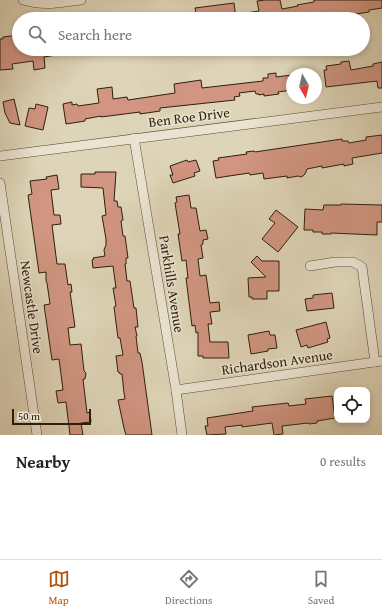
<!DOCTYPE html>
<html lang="en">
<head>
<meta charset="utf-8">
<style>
	:root { --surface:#fff; --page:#f2f2f2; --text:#222; --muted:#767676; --line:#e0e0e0; --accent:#b45309 }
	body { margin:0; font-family:"Gentium Book Plus",serif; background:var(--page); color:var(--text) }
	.controls { position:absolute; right:12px; bottom:12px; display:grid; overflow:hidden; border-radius:8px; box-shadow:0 2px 6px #0003 }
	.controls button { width:36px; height:36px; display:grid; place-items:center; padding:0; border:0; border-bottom:1px solid var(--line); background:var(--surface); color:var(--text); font:20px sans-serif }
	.compass { position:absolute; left:286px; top:68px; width:36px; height:36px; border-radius:50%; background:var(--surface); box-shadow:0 2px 6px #0003; rotate:172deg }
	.scale { position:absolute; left:12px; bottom:10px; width:79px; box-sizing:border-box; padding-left:4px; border:2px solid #2d1f0c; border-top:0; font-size:11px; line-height:14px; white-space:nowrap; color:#2d1f0c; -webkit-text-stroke:3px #eae3d0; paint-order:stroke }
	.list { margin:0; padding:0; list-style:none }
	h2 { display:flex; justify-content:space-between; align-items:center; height:52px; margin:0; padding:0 16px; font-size:17px }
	h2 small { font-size:13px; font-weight:400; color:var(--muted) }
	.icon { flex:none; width:22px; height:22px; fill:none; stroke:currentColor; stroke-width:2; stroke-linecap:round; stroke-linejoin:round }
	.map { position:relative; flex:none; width:382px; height:435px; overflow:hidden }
	.search { position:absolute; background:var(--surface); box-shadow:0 2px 6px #0003; left:12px; right:12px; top:12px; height:44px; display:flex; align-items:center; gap:10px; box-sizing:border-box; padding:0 14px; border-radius:22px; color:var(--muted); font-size:15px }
	.sheet { height:124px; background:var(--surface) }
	nav { display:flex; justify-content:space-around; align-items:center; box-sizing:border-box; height:56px; border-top:1px solid var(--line); background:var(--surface); font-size:11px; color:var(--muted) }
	nav a { display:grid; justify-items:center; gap:2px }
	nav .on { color:var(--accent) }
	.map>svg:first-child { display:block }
	.building { fill:#d19581; stroke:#2d1f0c }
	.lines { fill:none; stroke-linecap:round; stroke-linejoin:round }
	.minor-casing { stroke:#594c37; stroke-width:10 }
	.minor { stroke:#eae3d0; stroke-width:9 }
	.labels { text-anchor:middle; stroke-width:3; stroke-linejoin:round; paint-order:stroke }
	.street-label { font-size:14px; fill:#2d1f0c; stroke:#eae3d0 }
</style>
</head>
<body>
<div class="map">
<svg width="382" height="435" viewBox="0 0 382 435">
	<rect width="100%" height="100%" fill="#ded4b7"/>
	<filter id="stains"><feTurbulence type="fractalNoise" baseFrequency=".005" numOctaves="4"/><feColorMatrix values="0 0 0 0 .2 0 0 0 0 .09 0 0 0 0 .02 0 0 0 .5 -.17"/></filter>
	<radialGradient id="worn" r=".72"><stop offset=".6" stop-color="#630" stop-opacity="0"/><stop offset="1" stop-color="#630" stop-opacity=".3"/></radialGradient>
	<g class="building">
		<polygon points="265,0 280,0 282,9 298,6 297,5 314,2 314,0 382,0 382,8 369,10 369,12 356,14 356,19 345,19 345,15 316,19 240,19 240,14 259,11 257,1"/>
		<polygon points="234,3 236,19 197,19 195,8"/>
		<polygon points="19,35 19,49 63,49 63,54 44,57 45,68 34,70 33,61 12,64 13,69 0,70 0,39 3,39 3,37"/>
		<polygon points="349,61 351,70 373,66 373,64 382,62 382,88 378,88 377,81 326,87 324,70 327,70 326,66 341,64 341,62"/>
		<polygon points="276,73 276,77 292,75 292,90 278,92 279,94 264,96 264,94 259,95 259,94 256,94 255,91 239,93 240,96 234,97 235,100 160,108 160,111 140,114 140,112 101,117 101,116 85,119 85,121 66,124 63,104 72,102 72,105 77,104 78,106 99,103 97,89 112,87 113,99 127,97 128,100 175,93 174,84 201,80 202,88 263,81 263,78 268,78 268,74"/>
		<polygon points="14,99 20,125 10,123 5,113 3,102"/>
		<polygon points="36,104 48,107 43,130 25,126 29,108 35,109"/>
		<polygon points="382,135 382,153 352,158 353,164 344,166 344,164 322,168 322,166 307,169 305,174 303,176 301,177 298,176 287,178 287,176 264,179 263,173 250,175 249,173 216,178 213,161 219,160 218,158 247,154 246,152 254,151 255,152 342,139 342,141 348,141 349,143 366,140 366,137"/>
		<polygon points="187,160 188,162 196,160 200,171 194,173 195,176 173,183 170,175 173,175 170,166"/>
		<polygon points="95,172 116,172 114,201 117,201 118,207 121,207 123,220 121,221 123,236 125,236 128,258 126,258 126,264 125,264 127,281 130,281 134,308 136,308 138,327 135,327 137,336 136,336 138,353 140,353 142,362 152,435 126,435 124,428 118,400 125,399 124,393 122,374 120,374 119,372 118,372 116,356 123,355 120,338 118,338 114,307 116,306 113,288 116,288 113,266 93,268 92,260 94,259 93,258 105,256 104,250 106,245 106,239 102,216 106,215 103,188 81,187 81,174 95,174"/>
		<polygon points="57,175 59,189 51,190 54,215 60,215 61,224 52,225 57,264 65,264 68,285 71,284 72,292 70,292 75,327 68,328 70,345 81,344 84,371 86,373 85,379 83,379 87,413 90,412 91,422 81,423 83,435 70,435 66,402 58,403 56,391 63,390 59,359 52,360 44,305 50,304 47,283 46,281 46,272 39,273 28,195 32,194 30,181 47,179 46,177"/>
		<polygon points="189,195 191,208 196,208 200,231 206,230 208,239 203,240 203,244 201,245 203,258 198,259 200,276 206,275 210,303 219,302 220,311 210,312 212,324 208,324 210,342 228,342 229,358 203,358 203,356 198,356 198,332 196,333 195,325 192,326 186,278 188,278 186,260 182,261 178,234 180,234 175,203 177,202 176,197"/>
		<polygon points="341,204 382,205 382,222 377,222 377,235 331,233 331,234 322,234 322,232 313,232 313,230 304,230 305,209 323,210 324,205 341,205"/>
		<polygon points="276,210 298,227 278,252 262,239 275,223 269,219"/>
		<polygon points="257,256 262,261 279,261 279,291 267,291 267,299 252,299 252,297 249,297 248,278 266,277 251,262"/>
		<polygon points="332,293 334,308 307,311 305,299 313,298 313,295"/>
		<polygon points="326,322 330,338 327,339 328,342 308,348 307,345 301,347 296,330"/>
		<polygon points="269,331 270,335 275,335 277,348 268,349 268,351 251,354 248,335"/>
		<polygon points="332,396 335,418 317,421 317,423 309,424 308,423 282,426 283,434 274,435 272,423 242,427 242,425 225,427 226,434 207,435 205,426 208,426 207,418 253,411 252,407 288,403 289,406 306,404 305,399"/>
	</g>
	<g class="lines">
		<defs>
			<g id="minor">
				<path d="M23,0C42,6 61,3 81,0"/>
				<polyline points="134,138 176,390 182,435"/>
				<polyline points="0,156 382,107"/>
				<polyline points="0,183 37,435"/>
				<polyline points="310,266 335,262 353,262 362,267 375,362"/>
				<polyline points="176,390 382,361"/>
			</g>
		</defs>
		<use href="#minor" class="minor-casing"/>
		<use href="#minor" class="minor"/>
	</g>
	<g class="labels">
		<g class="street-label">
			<text transform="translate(189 117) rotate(-7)" y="5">Ben Roe Drive</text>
			<text transform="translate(172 284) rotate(81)" y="5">Parkhills Avenue</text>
			<text transform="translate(32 307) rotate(82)" y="5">Newcastle Drive</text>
			<text transform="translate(277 362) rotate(-8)" y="5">Richardson Avenue</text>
		</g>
	</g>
	<rect width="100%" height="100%" filter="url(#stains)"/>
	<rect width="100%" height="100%" fill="url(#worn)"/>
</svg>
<div class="controls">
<button><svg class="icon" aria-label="locate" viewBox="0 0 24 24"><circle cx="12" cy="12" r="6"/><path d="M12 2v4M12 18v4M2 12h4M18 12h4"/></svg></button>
</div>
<svg class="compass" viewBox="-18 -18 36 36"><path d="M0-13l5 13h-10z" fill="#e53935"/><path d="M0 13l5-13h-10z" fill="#767676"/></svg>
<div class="scale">50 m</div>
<div class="search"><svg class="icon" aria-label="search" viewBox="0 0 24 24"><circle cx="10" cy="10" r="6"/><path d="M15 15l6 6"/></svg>Search here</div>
</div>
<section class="sheet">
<h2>Nearby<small>0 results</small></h2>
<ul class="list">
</ul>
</section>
<nav>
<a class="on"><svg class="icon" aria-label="map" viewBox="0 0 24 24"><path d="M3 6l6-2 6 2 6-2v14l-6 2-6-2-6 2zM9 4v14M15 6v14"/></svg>Map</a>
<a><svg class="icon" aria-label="directions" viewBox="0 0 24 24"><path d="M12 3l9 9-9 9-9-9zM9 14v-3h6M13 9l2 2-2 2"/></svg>Directions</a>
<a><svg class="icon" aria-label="saved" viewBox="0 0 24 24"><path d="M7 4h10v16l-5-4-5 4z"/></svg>Saved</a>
</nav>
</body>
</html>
